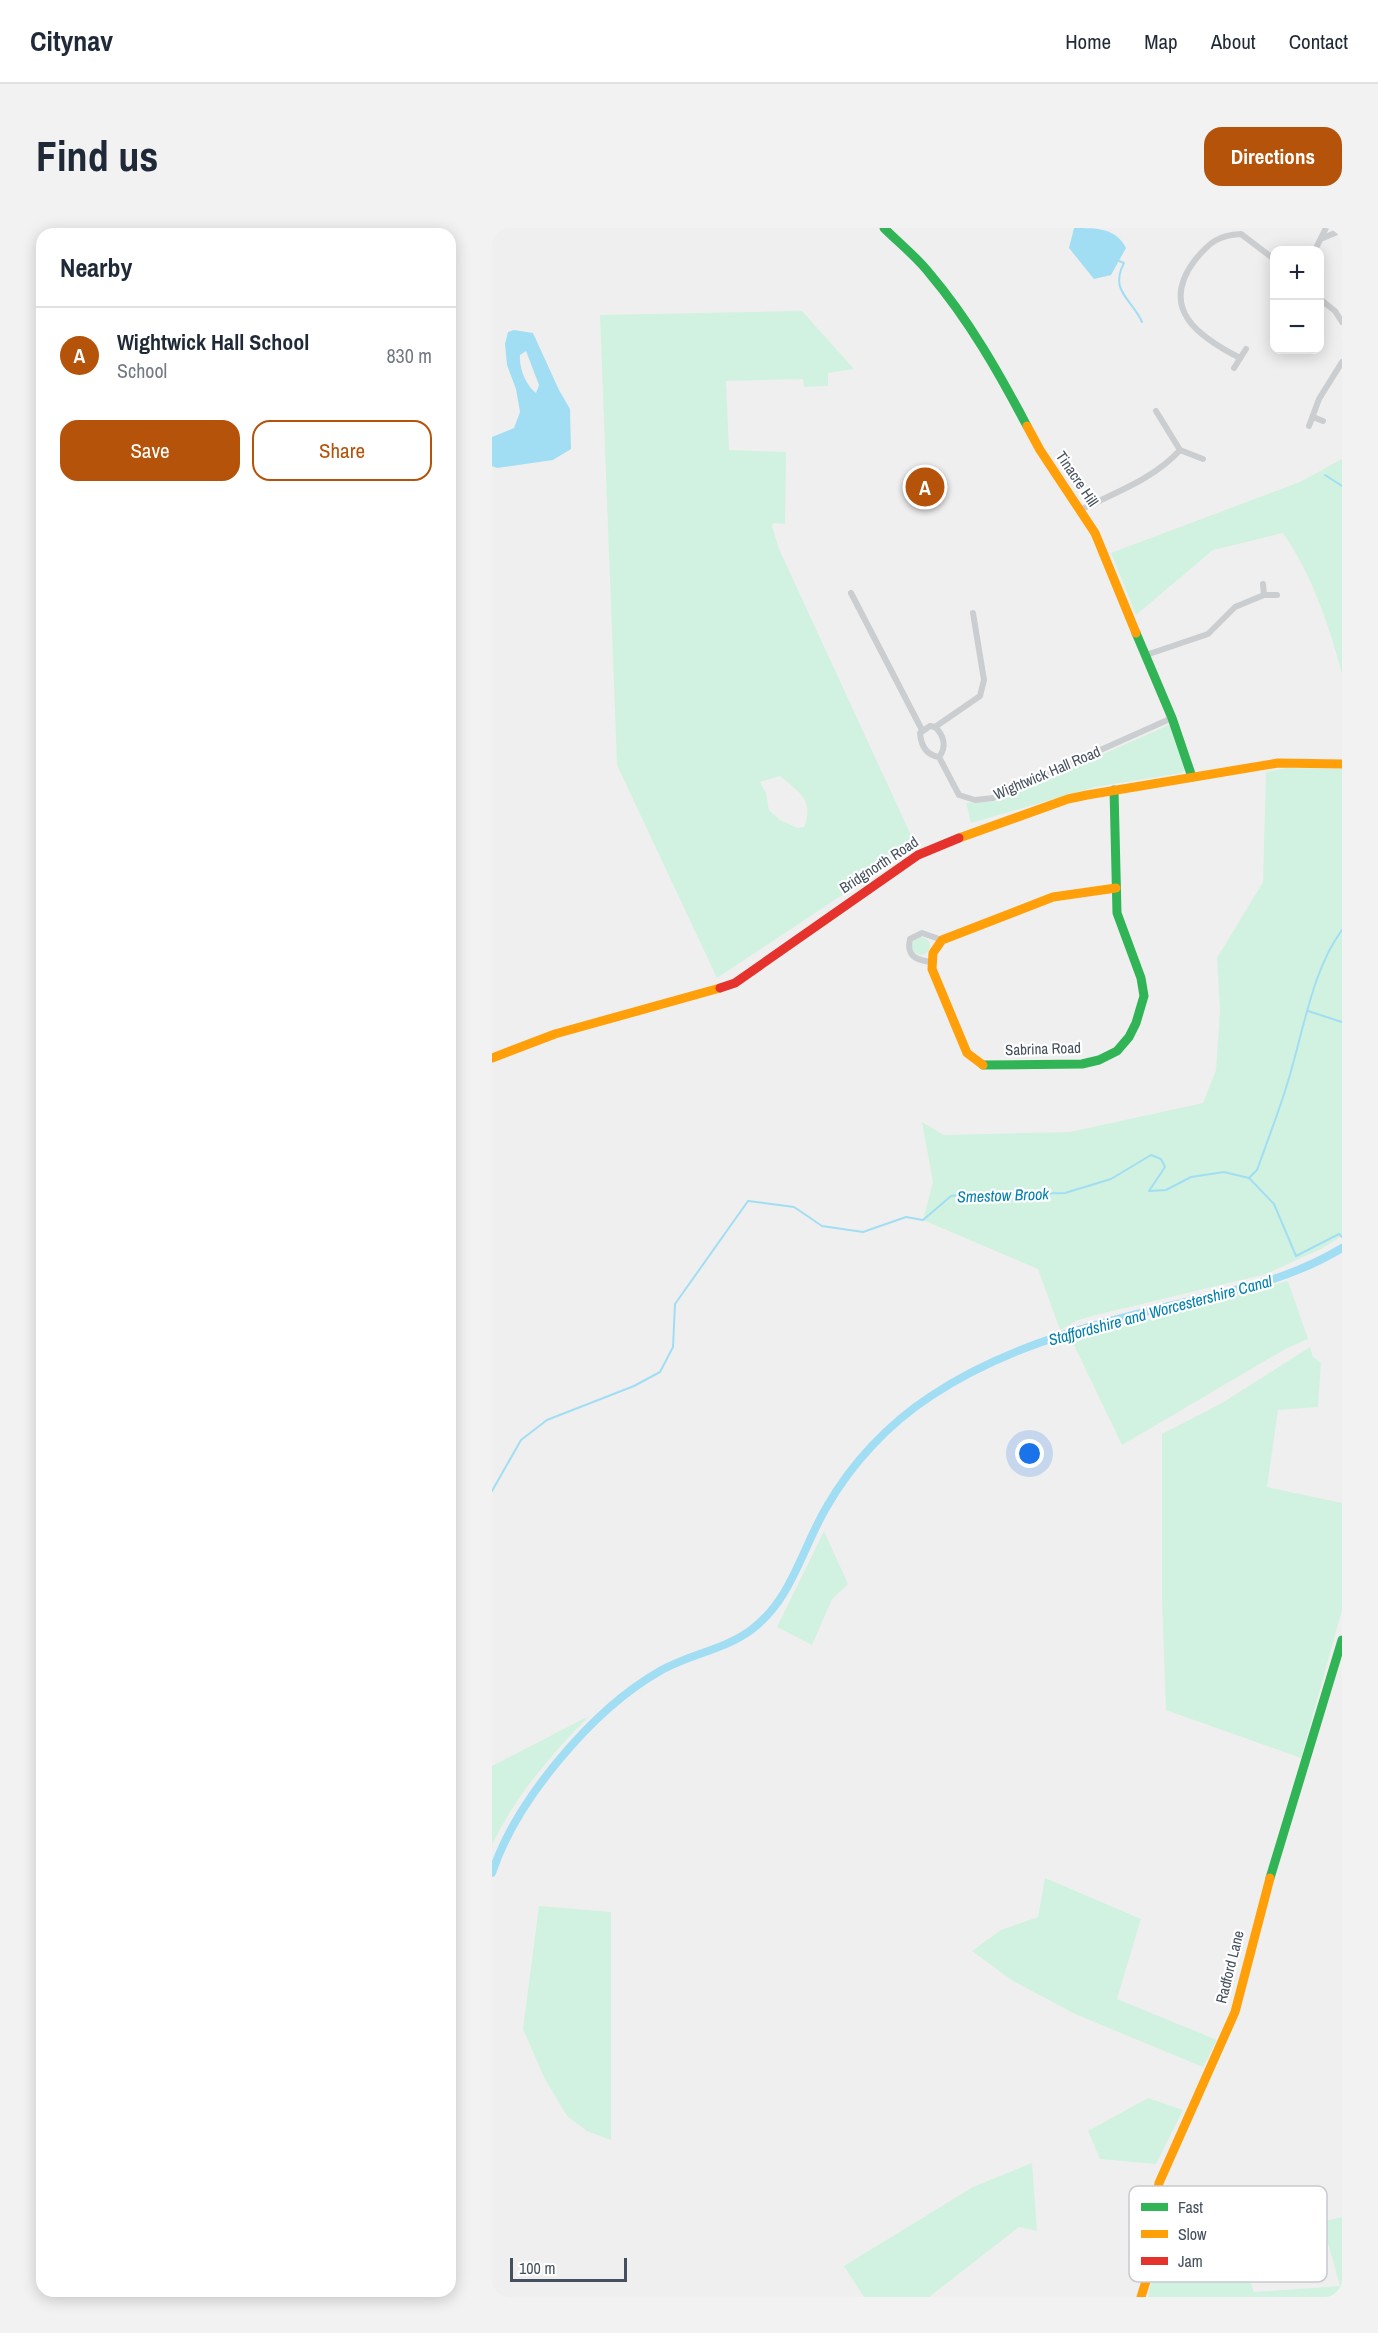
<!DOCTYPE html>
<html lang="en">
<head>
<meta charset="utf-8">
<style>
	:root { --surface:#fff; --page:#f2f2f3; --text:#1f2937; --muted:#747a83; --line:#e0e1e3; --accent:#b45309 }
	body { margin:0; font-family:"Archivo Narrow",sans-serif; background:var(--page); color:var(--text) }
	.controls { position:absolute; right:18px; top:18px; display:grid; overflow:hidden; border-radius:12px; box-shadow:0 3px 15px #0003 }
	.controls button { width:54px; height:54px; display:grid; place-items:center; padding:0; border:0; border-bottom:2px solid var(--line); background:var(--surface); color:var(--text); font:30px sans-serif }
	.scale { position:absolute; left:18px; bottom:15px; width:117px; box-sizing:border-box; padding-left:6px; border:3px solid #45505e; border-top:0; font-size:16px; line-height:21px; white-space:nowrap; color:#45505e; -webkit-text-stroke:4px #fff; paint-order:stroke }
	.you { position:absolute; left:538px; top:1226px; width:21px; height:21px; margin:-15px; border:4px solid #fff; border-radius:50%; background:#1a73e8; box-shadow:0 0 0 9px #1a73e833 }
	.badge { display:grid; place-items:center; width:39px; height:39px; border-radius:50%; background:var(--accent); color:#fff; font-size:20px; font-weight:700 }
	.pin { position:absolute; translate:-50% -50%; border:3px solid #fff; box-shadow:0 2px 6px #0006 }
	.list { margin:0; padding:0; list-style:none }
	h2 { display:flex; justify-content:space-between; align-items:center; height:78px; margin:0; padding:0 24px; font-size:26px }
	h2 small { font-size:20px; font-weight:400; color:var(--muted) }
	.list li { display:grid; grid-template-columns:39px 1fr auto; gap:18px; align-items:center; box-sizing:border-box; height:96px; padding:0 24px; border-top:2px solid var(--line) }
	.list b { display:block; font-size:22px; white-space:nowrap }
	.list p { margin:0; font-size:20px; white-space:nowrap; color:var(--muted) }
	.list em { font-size:20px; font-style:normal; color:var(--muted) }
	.actions { display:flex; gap:12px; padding:18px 24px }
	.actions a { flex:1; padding:14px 0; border:2px solid var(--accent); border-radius:18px; text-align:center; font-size:21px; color:var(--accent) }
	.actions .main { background:var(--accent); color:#fff }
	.map { position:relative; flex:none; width:850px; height:2069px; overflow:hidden; border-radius:18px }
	header { display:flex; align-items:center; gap:36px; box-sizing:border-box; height:84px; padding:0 30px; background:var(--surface); border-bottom:2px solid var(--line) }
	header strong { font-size:28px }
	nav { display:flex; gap:33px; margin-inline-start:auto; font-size:21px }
	.intro { display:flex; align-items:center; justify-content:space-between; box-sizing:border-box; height:144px; padding:0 36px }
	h1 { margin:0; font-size:42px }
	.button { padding:15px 27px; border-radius:18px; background:var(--accent); color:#fff; font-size:21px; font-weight:700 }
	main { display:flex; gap:36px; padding:0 36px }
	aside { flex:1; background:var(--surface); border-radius:18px; box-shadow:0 3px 15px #0003 }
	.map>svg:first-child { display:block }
	.green { fill:#d1f2e0; fill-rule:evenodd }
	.water { fill:#a2def3; fill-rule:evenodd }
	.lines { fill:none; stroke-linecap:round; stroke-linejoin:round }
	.stream { stroke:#a2def3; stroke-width:2 }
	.canal { stroke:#a2def3; stroke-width:8 }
	.street { stroke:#cbced0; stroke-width:6 }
	.fast { stroke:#30b455; stroke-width:9 }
	.slow { stroke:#ff9f0a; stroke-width:9 }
	.jam { stroke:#e5322d; stroke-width:9 }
	.labels { text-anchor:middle; stroke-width:4.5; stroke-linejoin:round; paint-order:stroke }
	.street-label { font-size:15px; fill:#45505e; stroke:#fff }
	.water-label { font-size:16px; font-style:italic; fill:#017fae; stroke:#fff }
	.key { fill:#fff; stroke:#c7cacf; stroke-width:1.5 }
	.key-label { font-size:16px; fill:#45505e }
</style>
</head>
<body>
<header>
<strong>Citynav</strong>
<nav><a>Home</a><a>Map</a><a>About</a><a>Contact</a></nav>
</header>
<div class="intro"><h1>Find us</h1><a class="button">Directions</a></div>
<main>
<aside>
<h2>Nearby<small></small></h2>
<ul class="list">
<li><span class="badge">A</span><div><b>Wightwick Hall School</b><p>School</p></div><em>830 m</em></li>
</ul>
<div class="actions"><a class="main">Save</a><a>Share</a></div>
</aside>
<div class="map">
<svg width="850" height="2069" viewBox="0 0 850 2069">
	<rect width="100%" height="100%" fill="#f0efef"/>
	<g class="green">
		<path d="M310,83L362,141L336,145V158L312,159L311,151L234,153L237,222L294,224L293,296L281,295L280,298L287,321L424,618L225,750L125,537L108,87ZM288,548C306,563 323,573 312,599L306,600L288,592L277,582L274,565L268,554Z"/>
		<path d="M850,231V445C836,395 820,347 791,305L721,322L644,387L619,325L808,254Z"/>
		<polygon points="679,496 694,541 690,545 603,559 479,595 474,575 505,573"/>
		<polygon points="794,540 850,541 850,1008 831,1020 774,1046 604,1087 586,1092 568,1102 546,1041 431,992 441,954 430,894 452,907 578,904 711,875 724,842 728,783 725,730 771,654 774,544"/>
		<circle cx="429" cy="718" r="9"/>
		<polygon points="796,1053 816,1111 795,1120 630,1217 580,1113"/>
		<polygon points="818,1119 821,1129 829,1135 826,1179 786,1182 775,1259 850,1275 850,1382 809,1530 674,1482 670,1371 670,1206 730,1175"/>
		<polygon points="332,1303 356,1356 340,1371 320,1417 285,1399"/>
		<path d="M97,1488C59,1527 23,1568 0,1617V1538Z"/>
		<polygon points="553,1650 649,1691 625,1771 725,1812 711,1839 583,1786 521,1753 480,1723 509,1702 546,1689"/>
		<polygon points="47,1678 119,1684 119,1912 95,1903 75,1888 53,1851 31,1801"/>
		<polygon points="656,1870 691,1882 664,1936 608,1931 596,1903"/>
		<polygon points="540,1935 545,2003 527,1999 437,2069 372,2069 352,2038 481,1959"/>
		<polygon points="741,1972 761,2010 757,2050 762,2064 848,2058 830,1994 850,1989 850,2069 656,2069 665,2026 668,1996"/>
	</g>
	<g class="water">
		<path d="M582,0C605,0 624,0 634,20L619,47L602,51L577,20Z"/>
		<path d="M22,102L41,105L67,162L78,181L79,221L61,232L5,240L0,238V209L22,200L28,184L24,161L15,137L13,116L16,104ZM34,123L47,157L44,165C34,157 27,141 28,127Z"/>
	</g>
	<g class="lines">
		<g class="stream">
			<path d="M627,33L632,35C617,63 640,71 650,94"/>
			<polyline points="833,247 850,258"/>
			<polyline points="816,783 850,794"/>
			<polyline points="757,950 782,976 804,1028 847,1006 850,1009"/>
			<path d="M0,1263L29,1212L55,1192L142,1158L168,1144L181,1119L183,1076L256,973L302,979L330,998L371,1004L414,989L431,992L459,968L482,965L477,967L573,965L619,951L659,927L669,931L673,939L657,963L674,962L699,949L732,944L757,950L765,942C776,911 788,881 797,850C811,804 821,740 850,702"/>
		</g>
		<path class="canal" d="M0,1645C24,1572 101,1481 168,1443C197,1426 232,1422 259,1402C300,1371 309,1323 334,1280C359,1236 396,1196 439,1168C506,1123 584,1101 661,1082C727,1065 791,1056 850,1020"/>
		<g class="street">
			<polyline points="831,10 850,2"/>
			<polyline points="823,22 834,0"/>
			<polyline points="828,71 843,83 850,94"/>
			<path d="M748,130C707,109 666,81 703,32C717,15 726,7 749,6L782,31"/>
			<polyline points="742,140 754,121"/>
			<polyline points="664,183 688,222 711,231"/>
			<polyline points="821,189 831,193"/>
			<polyline points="817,198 827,171 850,134"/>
			<path d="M588,282C622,265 662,251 688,222"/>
			<polyline points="771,356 772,367"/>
			<polyline points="359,365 430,502"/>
			<polyline points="654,427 716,406 743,379 772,367 785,367"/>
			<path d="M438,498L443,499C452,507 455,519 447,529C434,527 429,518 428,505Z"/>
			<polyline points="443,499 488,468 492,452 481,385"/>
			<polyline points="447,529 467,567 483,572 501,570 680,490"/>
			<path d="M439,734C424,732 414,728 418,711L430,705L450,712"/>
		</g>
		<g class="fast">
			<path d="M392,0C407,15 425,29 438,46C477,92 507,145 535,198"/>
			<polyline points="644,405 680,490 700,549"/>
			<polyline points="491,837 590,836 607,832 625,823 637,809 644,795 652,768 649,750 625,685 622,562"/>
			<polyline points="778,1650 850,1412"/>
		</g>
		<g class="slow">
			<polyline points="535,198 548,222 603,305 644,405"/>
			<polyline points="467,610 576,571 595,567 786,535 850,536"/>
			<polyline points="0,830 63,806 228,760"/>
			<polyline points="491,837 475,825 440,741 441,725 450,712 561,669 624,660"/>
			<polyline points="649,2069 655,2050 658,2013 667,1955 743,1784 778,1650"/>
		</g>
		<polyline class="jam" points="228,760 243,755 426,627 467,610"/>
	</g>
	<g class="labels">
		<g class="street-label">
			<text transform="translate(585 251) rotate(56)" y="5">Tinacre Hill</text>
			<text transform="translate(555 545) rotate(-23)" y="5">Wightwick Hall Road</text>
			<text transform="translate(387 637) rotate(-33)" y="5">Bridgnorth Road</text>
			<text transform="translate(551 821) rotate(-2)" y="5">Sabrina Road</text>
			<text transform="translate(738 1739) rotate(-76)" y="5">Radford Lane</text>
		</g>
		<g class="water-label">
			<text transform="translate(511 967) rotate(-2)" y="6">Smestow Brook</text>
			<text transform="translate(668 1082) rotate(-15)" y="6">Staffordshire and Worcestershire Canal</text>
		</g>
	</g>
	<rect x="637" y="1958" width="198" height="96" rx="9" class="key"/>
	<rect x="649" y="1975" width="27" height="8" fill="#30b455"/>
	<rect x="649" y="2002" width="27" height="8" fill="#ff9f0a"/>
	<rect x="649" y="2029" width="27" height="8" fill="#e5322d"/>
	<g class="key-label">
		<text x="686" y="1985">Fast</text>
		<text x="686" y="2012">Slow</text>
		<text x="686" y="2039">Jam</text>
	</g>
</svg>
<div class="controls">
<button>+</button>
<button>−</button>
</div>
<div class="scale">100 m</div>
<div class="you"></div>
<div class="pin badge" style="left:433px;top:259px">A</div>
</div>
</main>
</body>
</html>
